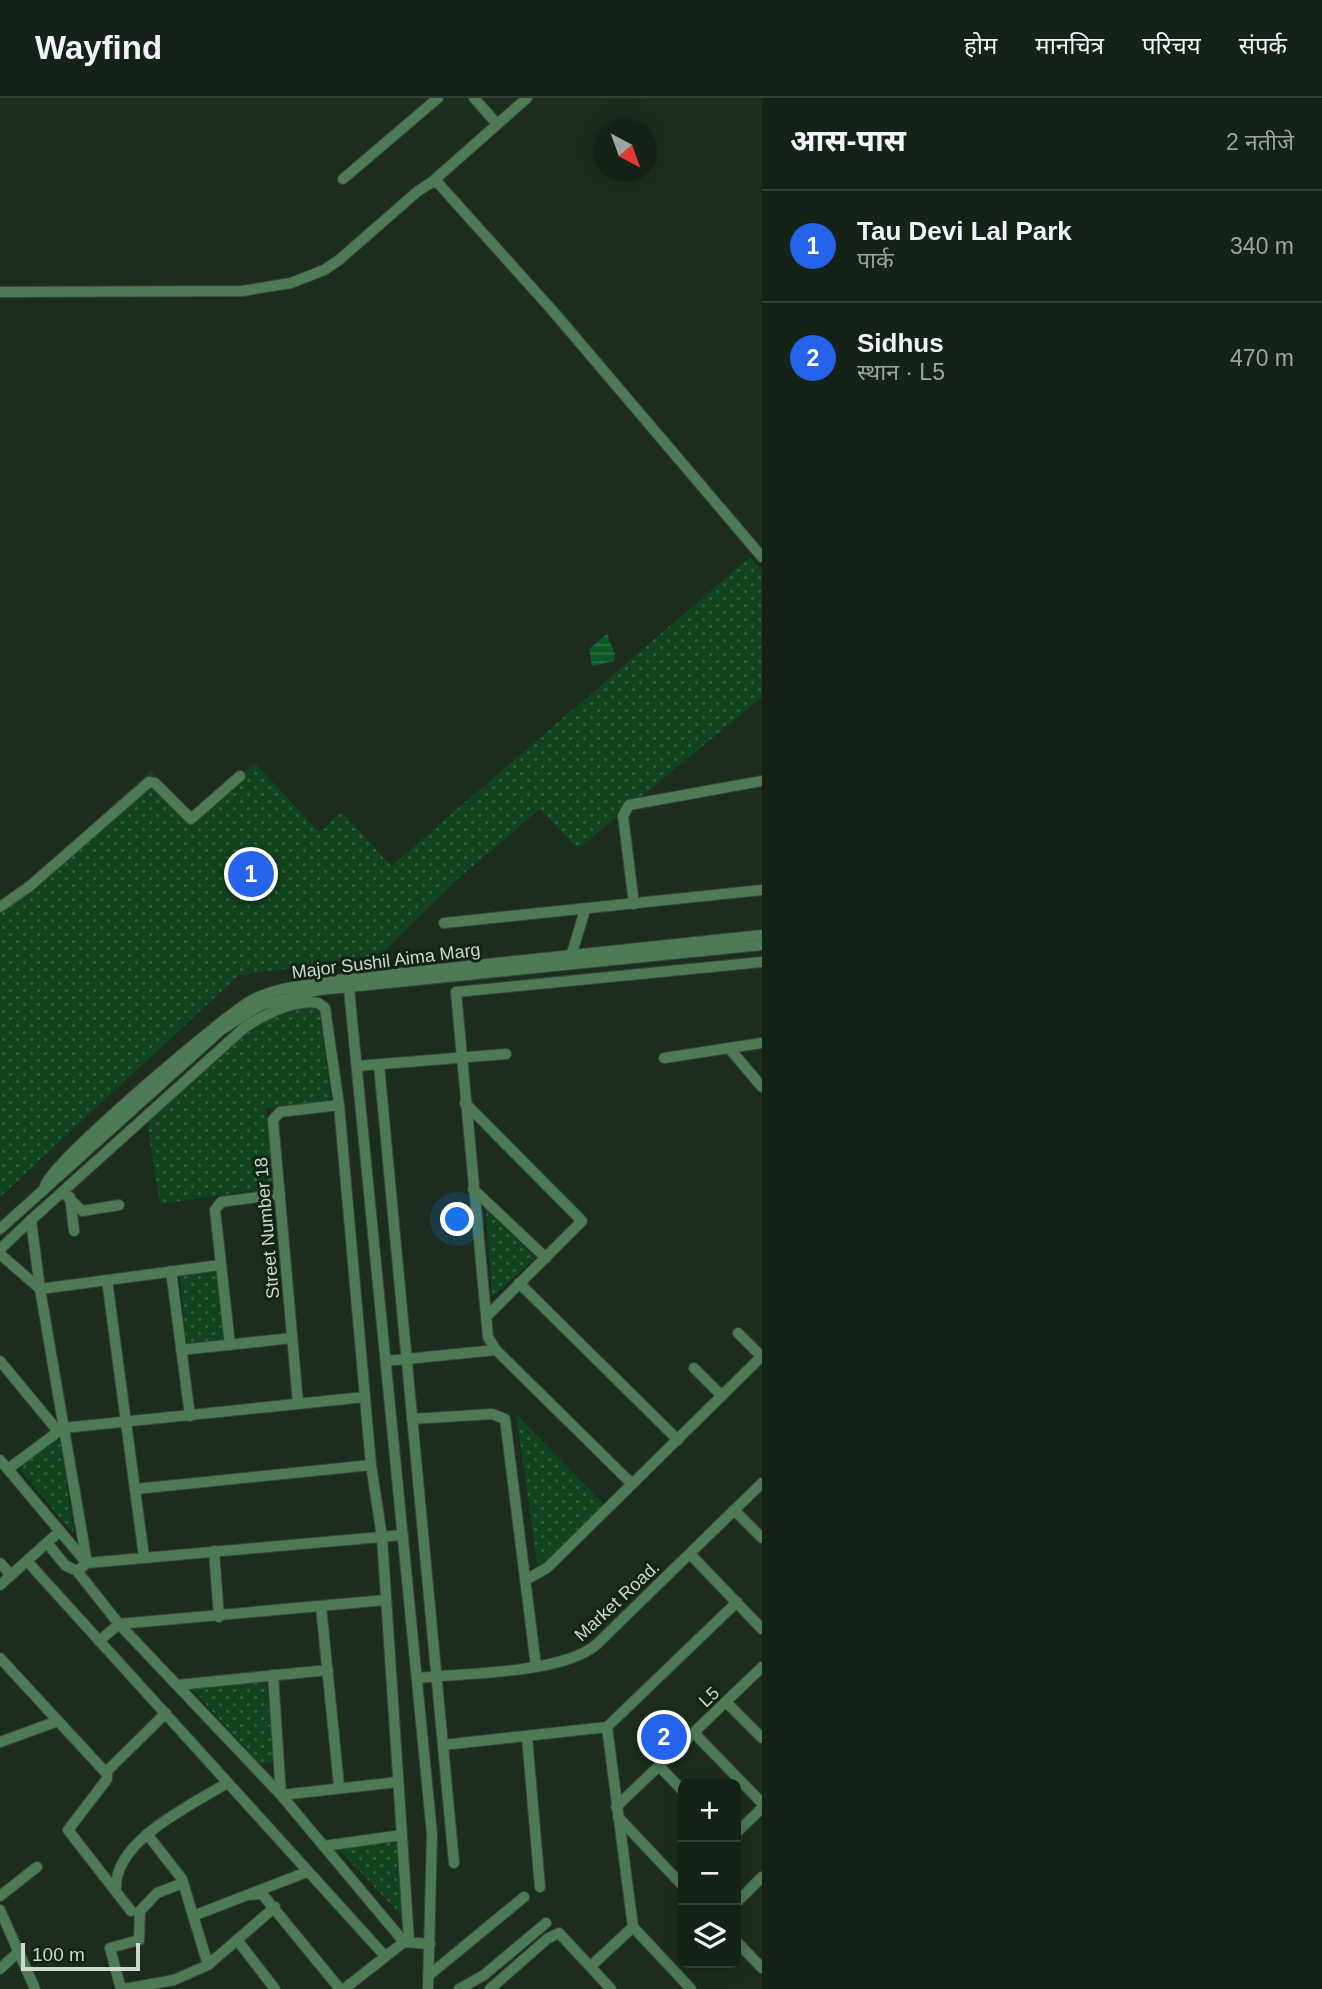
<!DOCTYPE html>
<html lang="hi">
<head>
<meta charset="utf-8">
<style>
	:root { --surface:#152217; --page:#222f24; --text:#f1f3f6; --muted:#9da4a1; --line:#343f36; --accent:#2563eb }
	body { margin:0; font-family:Helvetica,"Noto Sans Devanagari",sans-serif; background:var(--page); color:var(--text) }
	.controls { position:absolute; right:21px; bottom:21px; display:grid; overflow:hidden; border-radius:10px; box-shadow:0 4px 18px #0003 }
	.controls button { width:63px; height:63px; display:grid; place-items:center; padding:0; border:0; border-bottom:2px solid var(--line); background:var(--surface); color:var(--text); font:35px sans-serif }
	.compass { position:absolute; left:594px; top:21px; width:63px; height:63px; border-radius:50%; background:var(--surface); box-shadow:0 4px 18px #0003; rotate:139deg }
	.scale { position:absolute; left:21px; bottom:18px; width:119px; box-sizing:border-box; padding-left:7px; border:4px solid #cdd8ce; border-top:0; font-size:19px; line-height:24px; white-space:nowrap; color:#cdd8ce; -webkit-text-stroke:5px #122415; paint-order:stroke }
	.you { position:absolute; left:458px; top:1122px; width:24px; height:24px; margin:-18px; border:5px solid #fff; border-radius:50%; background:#1a73e8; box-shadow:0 0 0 10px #1a73e833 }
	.badge { display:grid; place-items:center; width:46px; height:46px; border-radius:50%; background:var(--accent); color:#fff; font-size:23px; font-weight:700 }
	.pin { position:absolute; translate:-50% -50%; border:4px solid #fff; box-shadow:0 2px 7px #0006 }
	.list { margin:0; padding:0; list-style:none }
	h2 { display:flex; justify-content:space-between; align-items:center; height:91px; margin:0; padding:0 28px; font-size:30px }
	h2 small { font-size:23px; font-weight:400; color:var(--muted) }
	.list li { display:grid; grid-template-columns:46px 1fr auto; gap:21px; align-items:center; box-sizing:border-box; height:112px; padding:0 28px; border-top:2px solid var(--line) }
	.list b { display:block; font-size:26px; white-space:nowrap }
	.list p { margin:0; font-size:23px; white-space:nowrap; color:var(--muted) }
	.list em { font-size:23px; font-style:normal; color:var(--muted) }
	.icon { flex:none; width:38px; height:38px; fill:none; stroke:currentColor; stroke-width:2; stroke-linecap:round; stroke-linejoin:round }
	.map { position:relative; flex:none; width:762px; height:1891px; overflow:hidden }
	header { display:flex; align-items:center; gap:42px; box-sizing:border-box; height:98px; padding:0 35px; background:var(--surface); border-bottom:2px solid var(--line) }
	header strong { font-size:33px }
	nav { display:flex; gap:38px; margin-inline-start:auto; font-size:24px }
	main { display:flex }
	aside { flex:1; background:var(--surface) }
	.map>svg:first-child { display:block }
	.grass { fill:url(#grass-dots) }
	.water { fill:url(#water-rules) }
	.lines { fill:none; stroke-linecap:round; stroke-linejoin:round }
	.minor-casing { stroke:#38483b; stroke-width:12 }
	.minor { stroke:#4e7b56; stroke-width:10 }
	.labels { text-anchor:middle; stroke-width:6; stroke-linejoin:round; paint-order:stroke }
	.street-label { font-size:18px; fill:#cdd8ce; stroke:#122415 }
</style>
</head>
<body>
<header>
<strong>Wayfind</strong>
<nav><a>होम</a><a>मानचित्र</a><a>परिचय</a><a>संपर्क</a></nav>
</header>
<main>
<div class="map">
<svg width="762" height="1891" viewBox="0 0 762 1891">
	<defs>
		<pattern id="grass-dots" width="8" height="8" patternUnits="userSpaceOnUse" patternTransform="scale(1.75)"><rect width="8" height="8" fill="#11431e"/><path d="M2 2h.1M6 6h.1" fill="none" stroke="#325d3e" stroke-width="1.8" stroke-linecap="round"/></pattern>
		<pattern id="water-rules" width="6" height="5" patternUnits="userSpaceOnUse" patternTransform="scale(1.75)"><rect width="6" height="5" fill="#0d5826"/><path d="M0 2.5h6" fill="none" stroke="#2f6f44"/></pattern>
	</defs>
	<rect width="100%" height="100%" fill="#1c2d1f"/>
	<g class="grass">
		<polygon points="750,459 762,472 762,599 578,751 540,711 454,784 379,858 239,877 0,1099 0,812 151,672 192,721 255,665 319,734 342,714 391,768"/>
		<polygon points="317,897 331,1002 266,1010 274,1089 160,1106 145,1013 265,917"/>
		<polygon points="486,1110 535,1160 492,1199"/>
		<polygon points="218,1174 226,1244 187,1248 180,1178"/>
		<polygon points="516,1316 604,1406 538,1470"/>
		<polygon points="59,1336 74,1436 19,1371"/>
		<polygon points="266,1582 275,1664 260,1666 192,1591"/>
		<polygon points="400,1740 403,1819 336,1748"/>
	</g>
	<polygon class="water" points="607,536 615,556 614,563 592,568 589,551"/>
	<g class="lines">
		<defs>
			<g id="minor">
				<polyline points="474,0 497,26"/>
				<polyline points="343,81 438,0"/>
				<polyline points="432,84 527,0"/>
				<polyline points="0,194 242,193 291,185 324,172 339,162 418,93 432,84 438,85 552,212 762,459"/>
				<polyline points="634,806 623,718 629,707 762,683"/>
				<polyline points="0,809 30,788 149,684 155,685 191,721 240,678"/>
				<polyline points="444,825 762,792"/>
				<polyline points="571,858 585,812"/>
				<polyline points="348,881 432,1736 428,1891"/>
				<polyline points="729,950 762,989"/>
				<polyline points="664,960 762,945"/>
				<polyline points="379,967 454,1765"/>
				<polyline points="357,968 506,956"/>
				<polyline points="465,1005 582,1123 486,1219"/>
				<path d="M45,1088C50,1066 227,914 254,901C277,890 303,887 327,883L762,837"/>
				<polyline points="473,1091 546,1160"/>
				<polyline points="63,1094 82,1113 119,1107"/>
				<polyline points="70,1099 74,1133"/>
				<polyline points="0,1131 221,932 261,907 319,892 762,847"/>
				<polyline points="0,1151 31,1122"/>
				<polyline points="0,1156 40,1191 220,1167"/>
				<polyline points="171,1173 190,1318"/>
				<polyline points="107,1182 144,1459"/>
				<polyline points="519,1185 678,1342"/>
				<polyline points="738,1235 762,1259"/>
				<polyline points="230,1247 215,1112 221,1104 280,1096"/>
				<polyline points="181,1252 292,1240"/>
				<polyline points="0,1263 57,1332"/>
				<polyline points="386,1263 496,1252"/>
				<polyline points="694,1270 722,1298"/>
				<polyline points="298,1305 273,1022 280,1014 339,1007"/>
				<polyline points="412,1321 492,1316 505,1321 536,1568"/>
				<polyline points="0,1362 85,1463"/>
				<polyline points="8,1371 63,1330 365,1299"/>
				<polyline points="632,1386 496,1252 488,1239 456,894 762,864"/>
				<polyline points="136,1391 371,1367"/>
				<polyline points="734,1412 762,1440"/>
				<polyline points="403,1437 87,1465 77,1473 119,1526 281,1697 404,1844"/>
				<polyline points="47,1445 65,1467 77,1473"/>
				<polyline points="214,1453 219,1519"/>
				<polyline points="690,1456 762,1531"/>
				<polyline points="27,1463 384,1857"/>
				<polyline points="0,1465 11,1477"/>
				<path d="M87,1465L40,1191L31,1122L244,930C263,917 295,901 318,905L325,910L339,1007L371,1367L382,1439L409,1843"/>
				<polyline points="527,1481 547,1470 762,1258"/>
				<polyline points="0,1487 60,1433"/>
				<polyline points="321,1508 339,1688"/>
				<polyline points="99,1543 119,1526 386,1502"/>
				<polyline points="0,1560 107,1676 107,1681 68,1732 131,1813"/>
				<polyline points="273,1577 281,1697 398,1684"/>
				<path d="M418,1580C466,1575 560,1576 596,1547L762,1385"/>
				<polyline points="177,1587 328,1572"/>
				<polyline points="726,1604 762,1640"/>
				<polyline points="694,1635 762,1705"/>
				<polyline points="527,1639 540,1789"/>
				<polyline points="0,1644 58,1623"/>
				<polyline points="443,1647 607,1629 737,1504"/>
				<polyline points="659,1668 683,1693"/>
				<polyline points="106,1674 166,1615"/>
				<polyline points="616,1709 762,1569"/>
				<polyline points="618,1719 683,1788"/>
				<polyline points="736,1735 762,1710"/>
				<polyline points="324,1748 402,1737"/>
				<path d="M116,1791C114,1742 192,1707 227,1685"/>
				<polyline points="247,1797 262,1796 340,1891"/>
				<polyline points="0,1798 37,1769"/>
				<polyline points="736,1805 762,1779"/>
				<polyline points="0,1812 35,1891"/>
				<polyline points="193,1818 307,1774"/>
				<polyline points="633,1829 691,1891"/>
				<polyline points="736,1843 762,1870"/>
				<polyline points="241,1847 275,1891"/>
				<polyline points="208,1867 275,1809"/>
				<polyline points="591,1868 633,1829 607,1629"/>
				<polyline points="0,1871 17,1855"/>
				<polyline points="428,1878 524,1799"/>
				<polyline points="121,1891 110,1850 139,1842 140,1813 157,1795 183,1785"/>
				<polyline points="124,1891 174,1882 208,1867 182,1781 147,1736"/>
				<polyline points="344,1891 404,1844 430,1846"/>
				<polyline points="459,1891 484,1877 546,1825"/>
				<polyline points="490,1891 547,1841 559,1835 611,1891"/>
			</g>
		</defs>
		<use href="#minor" class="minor-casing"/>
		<use href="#minor" class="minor"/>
	</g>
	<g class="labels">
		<g class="street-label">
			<text transform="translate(386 863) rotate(-7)" y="6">Major Sushil Aima Marg</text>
			<text transform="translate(267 1130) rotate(-95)" y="6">Street Number 18</text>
			<text transform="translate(617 1503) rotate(-43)" y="6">Market Road.</text>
			<text transform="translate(709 1599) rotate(-44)" y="6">L5</text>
		</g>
	</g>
</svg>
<div class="controls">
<button>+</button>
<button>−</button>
<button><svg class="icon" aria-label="layers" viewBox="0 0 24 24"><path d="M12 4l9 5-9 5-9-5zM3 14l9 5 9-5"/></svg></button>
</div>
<svg class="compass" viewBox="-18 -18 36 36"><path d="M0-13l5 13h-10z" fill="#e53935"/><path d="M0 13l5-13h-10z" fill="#9da4a1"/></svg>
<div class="scale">100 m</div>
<div class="you"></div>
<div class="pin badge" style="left:251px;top:776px">1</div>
<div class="pin badge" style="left:664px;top:1639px">2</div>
</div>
<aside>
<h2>आस-पास<small>2 नतीजे</small></h2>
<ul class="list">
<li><span class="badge">1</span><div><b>Tau Devi Lal Park</b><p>पार्क</p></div><em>340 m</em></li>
<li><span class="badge">2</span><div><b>Sidhus</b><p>स्थान · L5</p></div><em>470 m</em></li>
</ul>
</aside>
</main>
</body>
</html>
